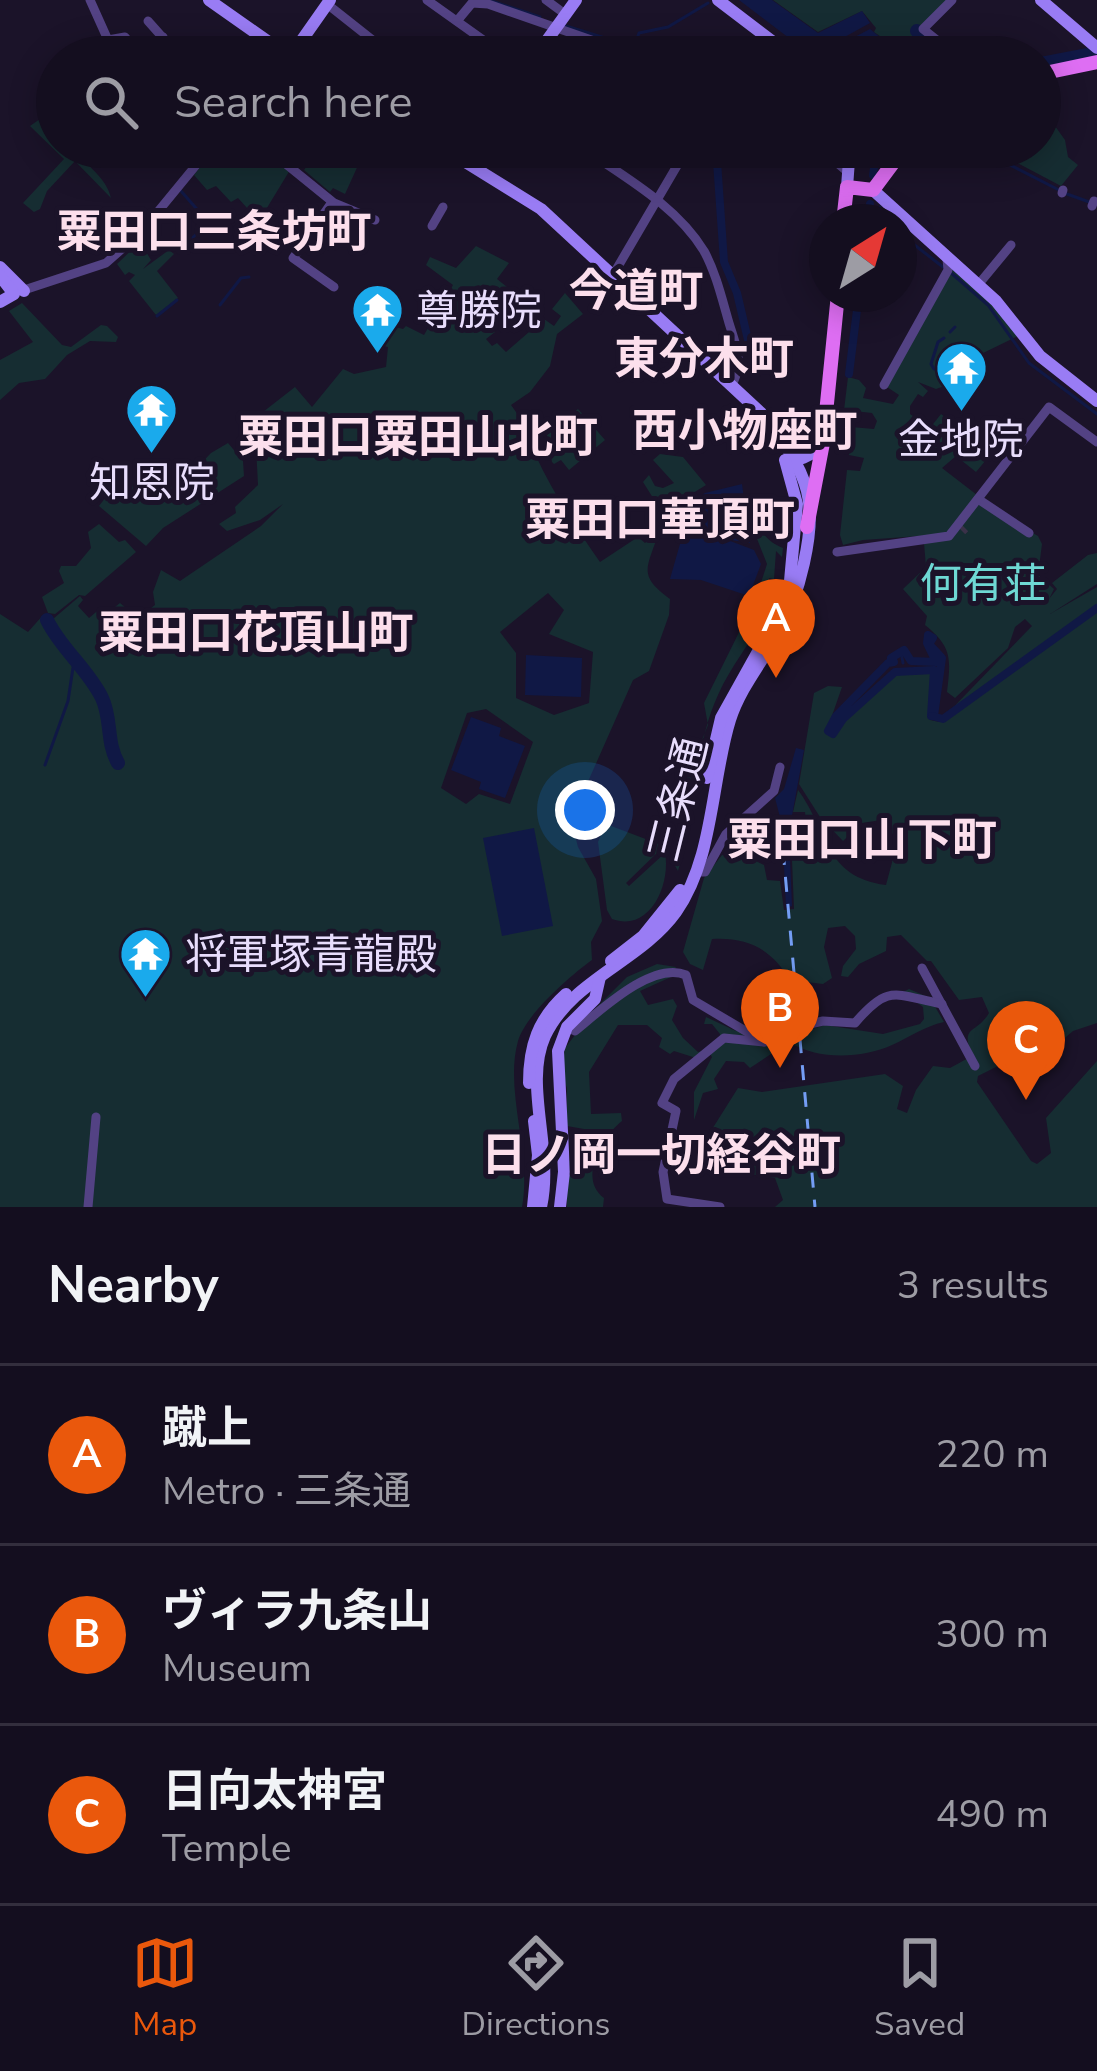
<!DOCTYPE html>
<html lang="en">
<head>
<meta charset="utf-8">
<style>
	:root { --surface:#140e1f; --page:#211c2c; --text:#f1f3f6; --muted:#9d9ca4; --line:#332e3d; --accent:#ea580c }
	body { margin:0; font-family:"Nunito Sans","Noto Sans JP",sans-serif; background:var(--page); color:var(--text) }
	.compass { position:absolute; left:809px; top:204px; width:108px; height:108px; border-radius:50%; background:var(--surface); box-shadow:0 6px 30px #0003; rotate:37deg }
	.you { position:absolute; left:585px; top:810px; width:42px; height:42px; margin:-30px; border:9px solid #fff; border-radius:50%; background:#1a73e8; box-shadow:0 0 0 18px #1a73e833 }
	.badge { display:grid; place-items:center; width:78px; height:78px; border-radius:50%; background:var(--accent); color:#fff; font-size:39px; font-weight:700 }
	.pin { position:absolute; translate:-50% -99px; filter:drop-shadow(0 3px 6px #0008) }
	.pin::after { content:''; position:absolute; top:63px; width:42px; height:36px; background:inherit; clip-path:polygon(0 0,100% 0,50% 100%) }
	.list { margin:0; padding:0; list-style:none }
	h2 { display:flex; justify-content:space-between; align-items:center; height:156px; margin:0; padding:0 48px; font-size:51px }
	h2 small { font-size:39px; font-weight:400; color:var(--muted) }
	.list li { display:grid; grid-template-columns:78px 1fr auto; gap:36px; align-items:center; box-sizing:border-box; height:180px; padding:0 48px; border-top:3px solid var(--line) }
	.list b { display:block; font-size:45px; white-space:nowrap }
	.list p { margin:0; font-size:39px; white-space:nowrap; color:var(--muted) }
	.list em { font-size:39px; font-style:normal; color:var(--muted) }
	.icon { flex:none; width:66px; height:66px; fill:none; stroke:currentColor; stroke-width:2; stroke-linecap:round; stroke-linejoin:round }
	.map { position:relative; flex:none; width:1097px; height:1207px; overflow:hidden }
	.search { position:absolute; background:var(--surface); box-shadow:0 6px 30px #0003; left:36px; right:36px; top:36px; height:132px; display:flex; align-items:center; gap:30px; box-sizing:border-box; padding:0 42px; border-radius:66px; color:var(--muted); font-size:45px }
	.sheet { height:696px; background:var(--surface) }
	nav { display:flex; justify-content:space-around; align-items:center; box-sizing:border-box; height:168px; border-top:3px solid var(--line); background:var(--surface); font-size:33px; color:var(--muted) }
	nav a { display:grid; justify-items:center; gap:6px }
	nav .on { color:var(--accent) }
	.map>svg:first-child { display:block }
	.green { fill:#162d32; fill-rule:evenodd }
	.water { fill:#101845 }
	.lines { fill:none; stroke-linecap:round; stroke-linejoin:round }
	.stream { stroke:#101845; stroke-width:3 }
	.canal { stroke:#101845; stroke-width:8 }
	.river { stroke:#101845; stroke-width:14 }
	.ferry { stroke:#749df4; stroke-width:3; stroke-dasharray:15 12; stroke-linecap:butt }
	.street-tunnel { stroke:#3a3149; stroke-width:9; stroke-dasharray:9 4.5; stroke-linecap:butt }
	.street { stroke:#534284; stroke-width:9 }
	.secondary { stroke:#997cf4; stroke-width:12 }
	.primary { stroke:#de6ef3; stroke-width:14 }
	.labels { text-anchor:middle; stroke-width:10; stroke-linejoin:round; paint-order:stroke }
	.poi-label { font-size:42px; fill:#e8ddfc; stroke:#1b1329; text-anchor:start }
	.park-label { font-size:42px; fill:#6ed8d4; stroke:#1b1329 }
	.street-label { font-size:42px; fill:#e8ddfc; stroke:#1b1329 }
	.neighbourhood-label { font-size:45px; font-weight:bold; fill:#fcdfec; stroke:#1b1329 }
</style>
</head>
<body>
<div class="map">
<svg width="1097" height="1207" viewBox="0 0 1097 1207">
	<rect width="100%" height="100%" fill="#1b1329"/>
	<g class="green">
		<polygon points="773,0 947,0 915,31 948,57 910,57 895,39 890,43 874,32 876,28 862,11 818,32"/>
		<path d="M40,119L52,128L57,125V147H68C83,162 106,176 111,198L75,161L47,191L40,209L34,212L23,203L64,159L30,126Z"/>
		<polygon points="1050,119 1065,140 1068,157 1078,165 1061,186 987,147 1019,147 1026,153 1040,147 1040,132"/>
		<polygon points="216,147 262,147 290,170 259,221 238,198 231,202 216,186 207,190 194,175"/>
		<polygon points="299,147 333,147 341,153 345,149 360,161 345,194 333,188 330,192 304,170 308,165 303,161 307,155"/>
		<polygon points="140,242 151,260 143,269 169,250 174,254 157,271 178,298 156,315 129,281 135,275 129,272 125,275 117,264"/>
		<path d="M476,246L509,263L497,279L507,287L497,296L505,306L488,320L495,332L486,339L492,346L497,343L506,352L544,319L554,326L561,316L552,309L565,293L583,314L557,334L550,366L530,392L511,405C524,422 528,437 536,456C553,493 577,529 600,562L638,537L645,543L659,531C648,568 636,574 670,599L669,615L649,671L633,680L571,820L578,847L596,879L602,921L591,942L592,960C570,976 526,1014 518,1041C504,1091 532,1152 522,1207H0V614L28,632L44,614L53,619L80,596L83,600L78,606L89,618L102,607L110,611L120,603L138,618L155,605L153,592L161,570L180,581L261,526L283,504L260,520L227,531L219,524L236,513L235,507L258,485L256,446L241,429L295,387L312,407L343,369L354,374L386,367L388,347L380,345L381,337L390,335L391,326L403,329L406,326L424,335L453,285L426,265L430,257L456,268ZM548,593L564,610L549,634L593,652L589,703L554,715L516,698V653L500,632ZM486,709L533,742L510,804L479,794L466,804L441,788L467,713Z"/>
		<polygon points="951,267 1000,308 1020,335 979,355 953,383 936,389 918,382 928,391 923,397 918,394 910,406 910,414 930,428 941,414 968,434 957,452 975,429 996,448 976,472 956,456 942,468 977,495 948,534 863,540 843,545 840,535 847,470 860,471 864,458 849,455 851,427 874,429 877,421 872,413 854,411 848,424 842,427 848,377 859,380 866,388 863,398 893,404 899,395 887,387"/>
		<polygon points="22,303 62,345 71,347 101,325 107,326 118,337 116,342 90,341 67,355 45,379 19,383 0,400 0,360 33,342 9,311"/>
		<polygon points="578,409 605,440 569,470 561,460 554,464 552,462 547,435"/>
		<polygon points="228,443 243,461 244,476 163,528 146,546 99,506 113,488 109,480 119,470 153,493 178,466 192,473 211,453"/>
		<polygon points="660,454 683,457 706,485 651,519 644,507 655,501 643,482 649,475 655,486 663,488 674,483 653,460"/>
		<path d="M756,494C753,519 760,539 783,548L782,557L776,551L774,579L769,578L768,585L774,586C765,630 735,656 718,695C693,749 696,814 678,871L673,862L686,780L708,725L704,703L756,598L767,564L752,526Z"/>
		<path d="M979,502L1038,536L1042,544L1038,575L1054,589L1049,599L1057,589L1052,583L1088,555L1097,553V584L1050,614L1097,587V1023L1073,1031L1052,1049L1040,1027L1029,1038L1028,1050L1036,1065L1017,1073L1004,1063L978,1076L977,1082L1031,1161L1037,1164L1051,1153L1046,1118L1097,1061V1207H775L783,1200L775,1178L708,1168L709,1134L738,1088L762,1092L885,1074L903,1086L897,1109L907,1113L916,1090L933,1066L950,1068L972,1056C960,1024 976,1035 989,1013L982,997L959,1000L931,961H927L901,935L887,937L886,951L859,964L848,977L841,976L843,966L856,949L855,936L845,926L828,928L824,947L832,978L823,984L790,980C771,949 748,937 712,939L703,970L690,964L683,952L704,878L722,855L739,859L745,856L764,865L767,880L780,881L784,910L794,909L792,860L802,854L807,831L805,812H793L798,790C828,830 824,877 886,885L898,840L881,820L862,823L843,841L820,817L799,784L814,693L828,686L842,687L827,730L833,735L843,719L895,673L932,672L930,720L939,722L1032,626L1025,619L1015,627L1008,648L955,698L947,692C951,658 952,647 925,625L927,616L903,589L926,567L924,543L950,538Z"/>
		<polygon points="99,524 119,542 125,540 136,552 85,596 79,595 55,614 48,613 42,597 64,583 59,571 61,566 76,566 91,548 88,532"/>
		<path d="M606,824L664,846L626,883L629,886L665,853C671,884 650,933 612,919L607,910L598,842Z"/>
		<path d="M657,964L676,967L671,977L640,991L648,1005L673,999L677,1006L672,1020L683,1038L698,1052L718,1047L720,1034L712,1024H704L706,1017L736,1031L762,1013L771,1002L789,1003L792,1008L787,1029L803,1032L825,1025L883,1034L920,1024L924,1019L923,1007L903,992L909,989L930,998L944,1022C925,1026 910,1037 892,1045C861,1059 817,1060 789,1042L750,1068L744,1062L726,1061L714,1079L718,1089L703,1093L694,1120V1092L712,1057L710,1054L696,1065L693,1057L674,1051L670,1054L659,1047L662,1038L647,1025H618L589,1072L591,1114L621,1113L622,1121C603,1136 577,1178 604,1198L603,1207H567V1161L585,1158L593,1136L584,1129L567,1126V1088L561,1073L565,1048L596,1008L627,977Z"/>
	</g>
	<g class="water">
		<polygon points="739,0 772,0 818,33 862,11 870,23 841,39 843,43 870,29 904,57 814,57"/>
		<polygon points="742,484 750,543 725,539 754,550 761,564 749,596 701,580 670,579 692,502 705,493"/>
		<polygon points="526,655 582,658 581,697 525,695"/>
		<polygon points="471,717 501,728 499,736 525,746 505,798 479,789 481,782 451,770"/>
		<polygon points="796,748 804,750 791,821 802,822 802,831 796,837 797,854 790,858 792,906 786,908 782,825 775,798 784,789"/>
		<polygon points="534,828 553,926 502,936 483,838"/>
	</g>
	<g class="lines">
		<g class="stream">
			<polyline points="492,1 540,17"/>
			<polyline points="566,26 634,47 639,33 668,27 708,3"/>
			<polyline points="975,147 1059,190"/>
			<polyline points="181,191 209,223 191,239"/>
			<polyline points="1067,194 1092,203"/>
			<polyline points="880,207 888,222"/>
			<polyline points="899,233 943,267"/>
			<polyline points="950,272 988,305 1029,363 1097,414"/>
			<polyline points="220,305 241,278 249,277"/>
			<polyline points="157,316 177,300"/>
			<polyline points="950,332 955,327"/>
			<polyline points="934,369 931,364 938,342 944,338"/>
			<polyline points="901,652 903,663"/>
			<polyline points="45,765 68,701 74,661"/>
		</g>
		<g class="canal">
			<polyline points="716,147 724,262 737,293 753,361"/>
			<polyline points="873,175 877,147"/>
			<polyline points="868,222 870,204"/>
			<polyline points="849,374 859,294"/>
			<polygon points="928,635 933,638 929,644 942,658 934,716 931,716 934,670 895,672 843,719 833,734 828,731 836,716 888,663 894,662 891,658 904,650 911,661 936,662 927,643"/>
			<polyline points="932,716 943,719 1097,608"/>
		</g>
		<g class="river">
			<polyline points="917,31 950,57"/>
			<polyline points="1040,64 1097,53"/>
			<path d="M47,620C61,649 88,669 102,698C112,719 106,742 118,763"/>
		</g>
		<polyline class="ferry" points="783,850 815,1207"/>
		<polyline class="street-tunnel" points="962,531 965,528"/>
		<g class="street">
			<polyline points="90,0 108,40 125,37 139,55 163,37"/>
			<polyline points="427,0 507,57"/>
			<polyline points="546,0 565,14"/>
			<polyline points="952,0 923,29 958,57"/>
			<polyline points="327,4 394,57"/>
			<polyline points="148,21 180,57"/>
			<polyline points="457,21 472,3 488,4 600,43"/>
			<polyline points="603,44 644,57"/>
			<polyline points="265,147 334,203 375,220"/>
			<path d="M581,147C624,177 676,205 704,251C716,273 722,299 729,323C736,346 745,363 731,386"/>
			<polyline points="819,147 849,173"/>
			<polyline points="995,160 997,157"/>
			<polyline points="1062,193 1063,190"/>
			<polyline points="332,202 293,258 334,287"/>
			<polyline points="1092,206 1094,201"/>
			<polyline points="432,226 443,207"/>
			<polyline points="613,275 688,147"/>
			<polyline points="978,285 1011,245"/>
			<polyline points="21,291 106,263 142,231 211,147"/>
			<polyline points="884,385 948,270 947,259"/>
			<polyline points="978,499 1029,533"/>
			<polyline points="837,552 949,536 1049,407 1097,442"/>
			<polyline points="696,872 705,872 726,834 774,791 780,767"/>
			<polyline points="922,968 975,1066"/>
			<path d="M567,1027L575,1031C601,1010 652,961 686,975L693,1000L764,1042L782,1039L801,1026L823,1021L855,1023C889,983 895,995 942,1004"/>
			<polyline points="88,1207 96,1117"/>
			<polyline points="720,1207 667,1199 663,1172 676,1111 662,1103 674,1079 724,1038 764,1042"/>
		</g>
		<g class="secondary">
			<polyline points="209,0 290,57"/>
			<polyline points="718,0 793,57"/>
			<polyline points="1041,0 1097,48"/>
			<polyline points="290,57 330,0"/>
			<polyline points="535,57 576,0"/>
			<path d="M441,147L541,209L761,413C779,435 800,463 807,491C817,530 798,598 779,632C763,661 740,688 730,720C711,781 714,858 676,912C640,962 572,979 545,1036C523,1085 554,1149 541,1207"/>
			<polyline points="847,187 850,147"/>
			<polyline points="873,190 996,301 1040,356 1097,401"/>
			<polyline points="0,267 24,291"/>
			<polyline points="0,276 14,294 0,302"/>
			<polyline points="791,445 803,458 817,451"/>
			<polyline points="784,604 789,592 797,504 785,460"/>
			<polyline points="707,778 721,718 760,648"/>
			<polyline points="611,961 643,936 680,890"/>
			<path d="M529,1083C529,1046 538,1019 566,994"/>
			<polyline points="533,1207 538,1155 534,1121"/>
			<polyline points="560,1207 564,1172 558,1051 567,1027 595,999 600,977"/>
		</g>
		<g class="primary">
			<polyline points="1040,74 1097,62"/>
			<polyline points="843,222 847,187 873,190 905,147"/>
			<polyline points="807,527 823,443 838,294"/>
		</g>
	</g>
	<defs>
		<symbol id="temple-pin" viewBox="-11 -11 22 30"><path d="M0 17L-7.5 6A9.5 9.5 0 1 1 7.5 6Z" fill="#1aaaec" stroke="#1b1329"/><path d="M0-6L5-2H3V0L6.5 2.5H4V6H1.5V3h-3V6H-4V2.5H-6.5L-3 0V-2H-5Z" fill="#fff"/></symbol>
	</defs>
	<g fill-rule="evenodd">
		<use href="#temple-pin" x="348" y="280" width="59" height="81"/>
		<use href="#temple-pin" x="932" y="338" width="59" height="81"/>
		<use href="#temple-pin" x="122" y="380" width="59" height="81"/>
		<use href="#temple-pin" x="116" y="924" width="59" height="81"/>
	</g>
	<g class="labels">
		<g class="poi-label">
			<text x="416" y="325">尊勝院</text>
			<text x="961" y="454" text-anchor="middle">金地院</text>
			<text x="152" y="497" text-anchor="middle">知恩院</text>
			<text x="185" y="969">将軍塚青龍殿</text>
		</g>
		<g class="park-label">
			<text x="983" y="598">何有荘</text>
		</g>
		<g class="street-label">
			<text transform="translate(677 799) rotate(-76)" y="15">三条通</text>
		</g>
		<g class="neighbourhood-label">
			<text x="214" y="247">粟田口三条坊町</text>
			<text x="636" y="306">今道町</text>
			<text x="704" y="374">東分木町</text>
			<text x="745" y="446">西小物座町</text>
			<text x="418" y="452">粟田口粟田山北町</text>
			<text x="660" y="535">粟田口華頂町</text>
			<text x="256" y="648">粟田口花頂山町</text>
			<text x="862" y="855">粟田口山下町</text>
			<text x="661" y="1170">日ノ岡一切経谷町</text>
		</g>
	</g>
</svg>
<svg class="compass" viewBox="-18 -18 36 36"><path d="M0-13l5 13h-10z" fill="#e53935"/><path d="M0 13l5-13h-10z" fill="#9d9ca4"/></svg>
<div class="you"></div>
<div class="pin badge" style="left:776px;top:678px">A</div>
<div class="pin badge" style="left:780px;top:1068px">B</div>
<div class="pin badge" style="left:1026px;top:1100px">C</div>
<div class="search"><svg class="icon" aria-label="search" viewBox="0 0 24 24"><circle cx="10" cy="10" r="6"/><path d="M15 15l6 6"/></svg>Search here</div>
</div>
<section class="sheet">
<h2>Nearby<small>3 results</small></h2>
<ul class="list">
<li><span class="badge">A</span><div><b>蹴上</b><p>Metro · 三条通</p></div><em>220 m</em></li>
<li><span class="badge">B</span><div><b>ヴィラ九条山</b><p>Museum</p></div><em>300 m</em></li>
<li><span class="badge">C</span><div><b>日向太神宮</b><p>Temple</p></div><em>490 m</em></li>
</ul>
</section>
<nav>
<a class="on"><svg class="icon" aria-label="map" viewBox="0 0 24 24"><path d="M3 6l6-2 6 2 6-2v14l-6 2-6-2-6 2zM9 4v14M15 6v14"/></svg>Map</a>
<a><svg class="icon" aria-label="directions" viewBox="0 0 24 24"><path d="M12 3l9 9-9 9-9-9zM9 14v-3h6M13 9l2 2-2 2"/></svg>Directions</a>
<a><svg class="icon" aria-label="saved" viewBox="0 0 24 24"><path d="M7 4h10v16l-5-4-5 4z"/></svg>Saved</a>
</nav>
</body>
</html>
